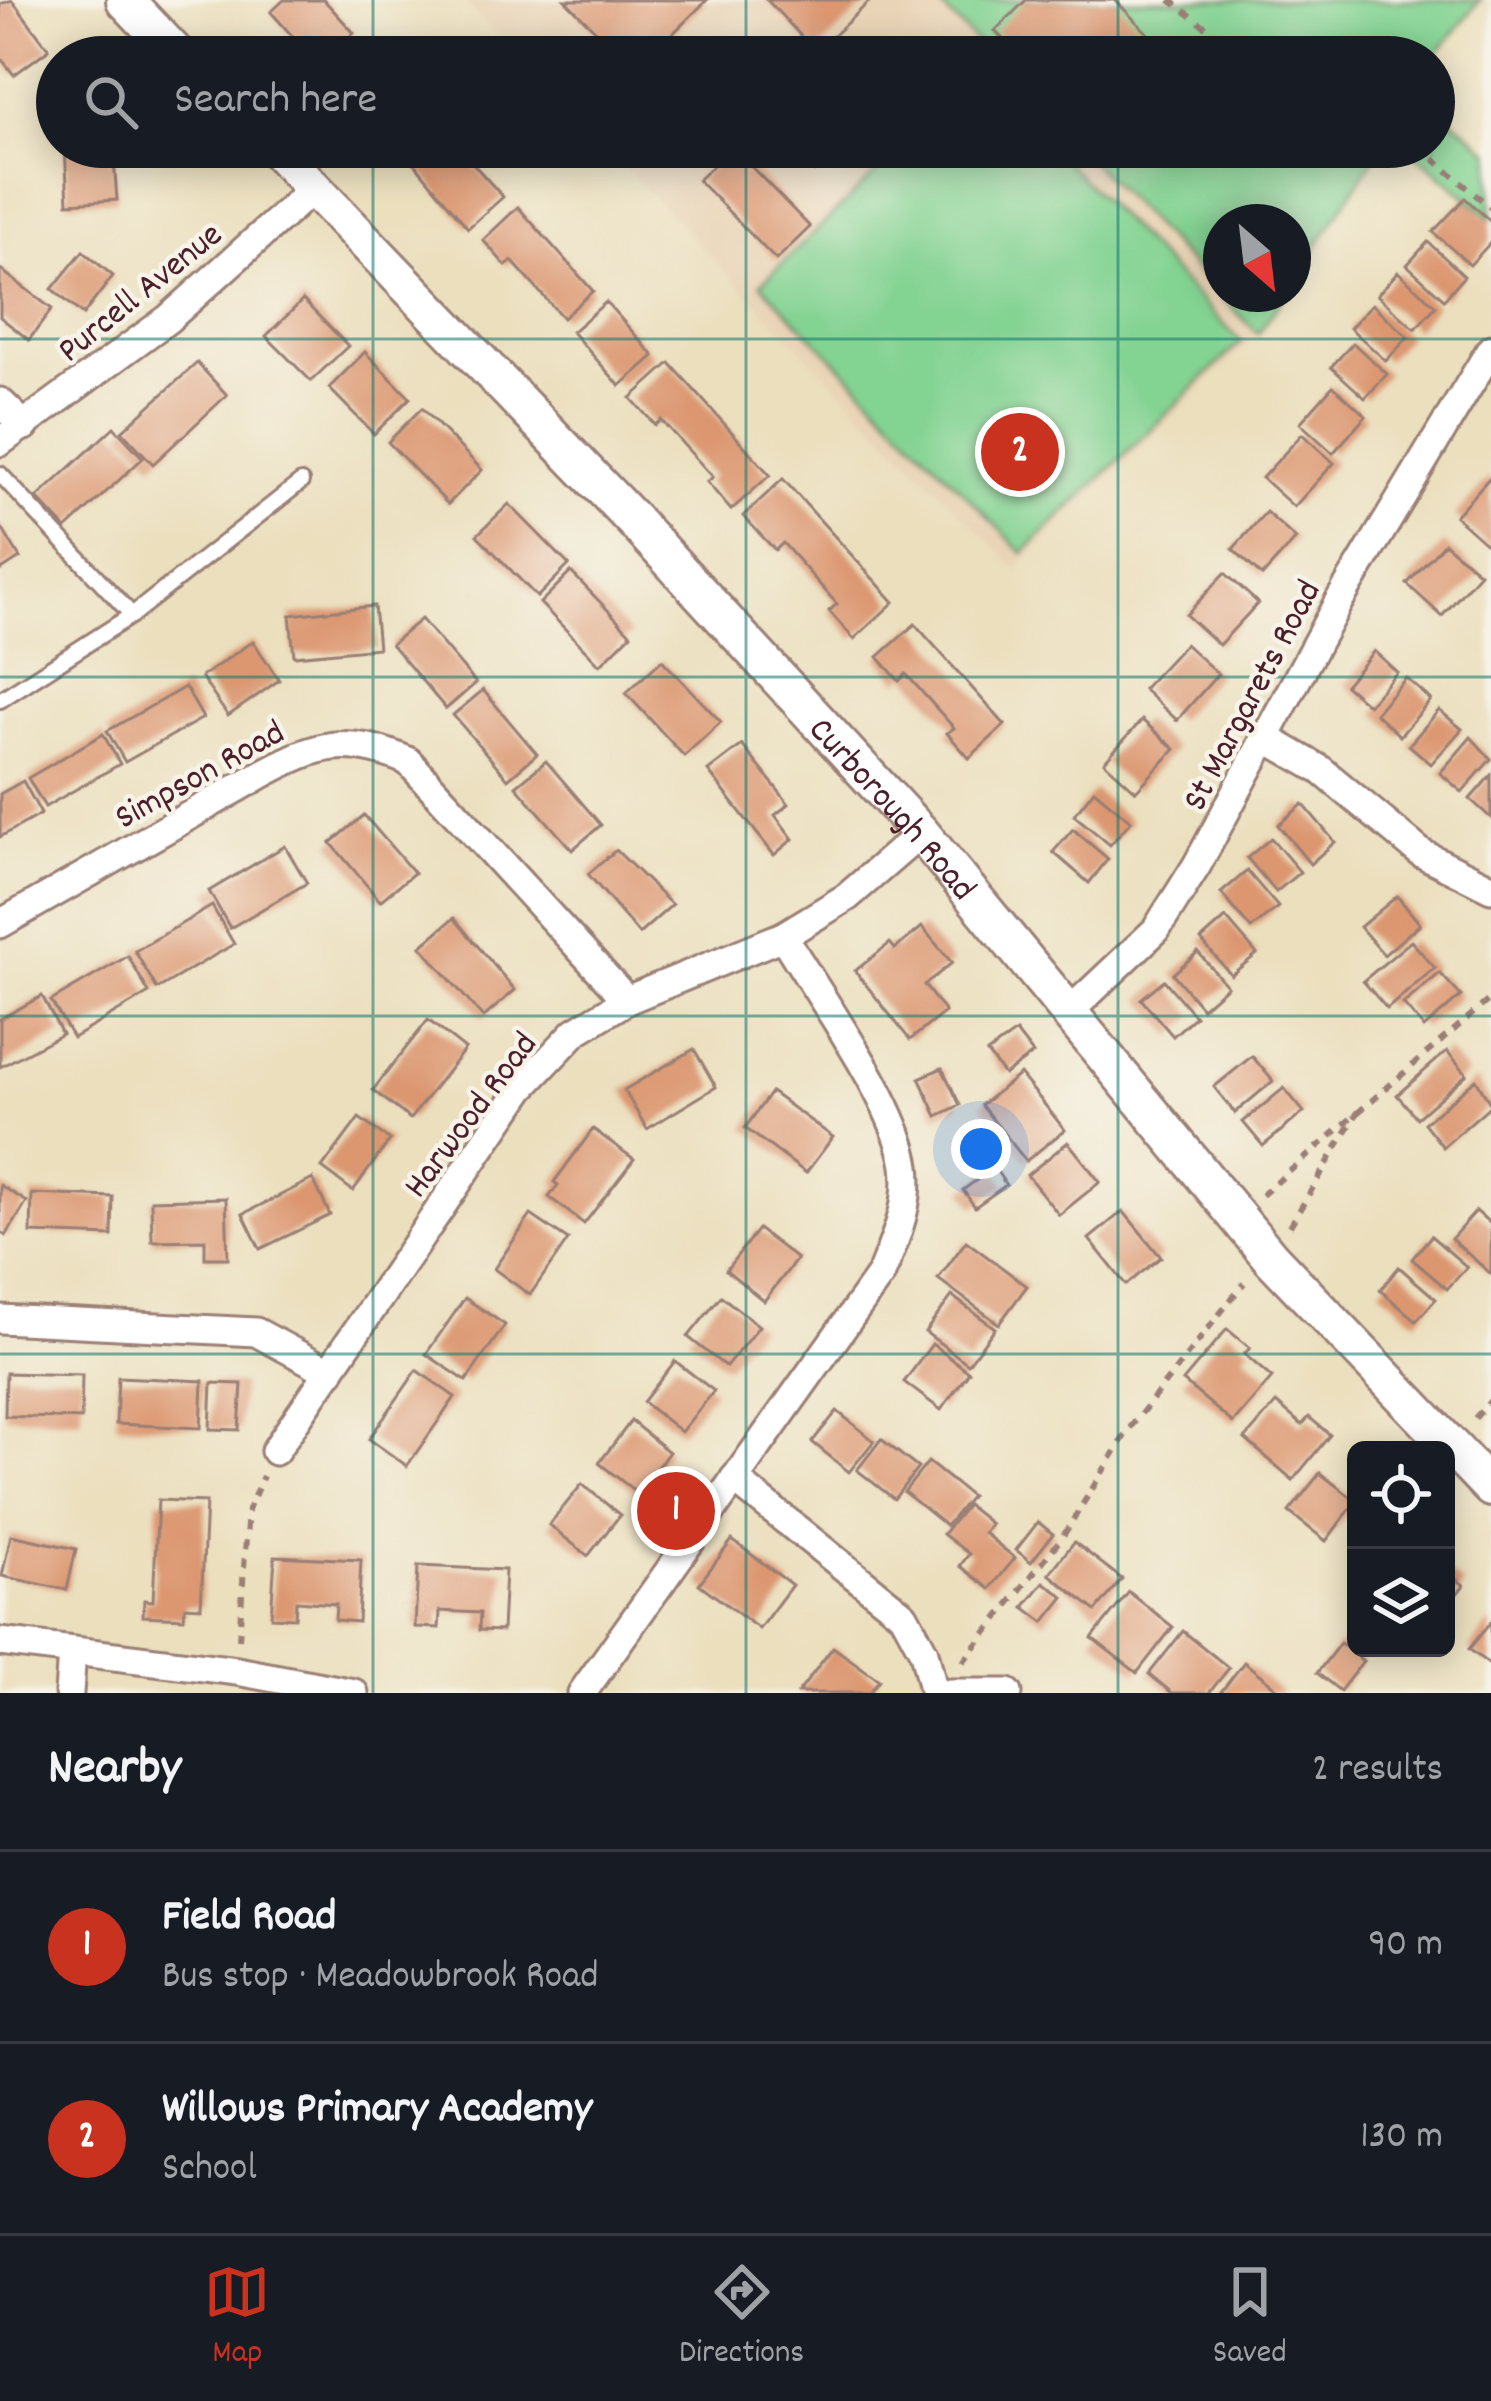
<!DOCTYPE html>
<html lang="en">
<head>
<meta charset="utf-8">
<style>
	:root { --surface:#171b24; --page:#20242c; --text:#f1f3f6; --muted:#9ea1a6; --line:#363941; --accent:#c8321e }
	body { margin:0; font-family:Dekko,sans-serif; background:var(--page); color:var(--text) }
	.controls { position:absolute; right:36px; bottom:36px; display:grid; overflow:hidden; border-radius:18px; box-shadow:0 6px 30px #0003 }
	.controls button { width:108px; height:108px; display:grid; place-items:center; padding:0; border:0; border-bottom:3px solid var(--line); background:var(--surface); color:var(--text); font:60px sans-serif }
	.compass { position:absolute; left:1203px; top:204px; width:108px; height:108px; border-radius:50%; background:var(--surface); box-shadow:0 6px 30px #0003; rotate:152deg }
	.you { position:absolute; left:981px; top:1149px; width:42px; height:42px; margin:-30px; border:9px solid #fff; border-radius:50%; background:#1a73e8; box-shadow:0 0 0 18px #1a73e833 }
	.badge { display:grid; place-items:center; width:78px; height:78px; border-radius:50%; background:var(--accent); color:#fff; font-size:39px; font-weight:700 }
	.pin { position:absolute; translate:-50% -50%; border:6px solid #fff; box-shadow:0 3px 12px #0006 }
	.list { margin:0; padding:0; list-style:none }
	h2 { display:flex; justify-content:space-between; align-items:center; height:156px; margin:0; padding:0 48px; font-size:51px }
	h2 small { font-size:39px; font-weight:400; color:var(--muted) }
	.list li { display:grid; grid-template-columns:78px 1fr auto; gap:36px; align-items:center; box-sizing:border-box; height:192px; padding:0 48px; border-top:3px solid var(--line) }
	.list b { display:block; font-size:45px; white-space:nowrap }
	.list p { margin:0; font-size:39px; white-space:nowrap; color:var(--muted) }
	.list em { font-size:39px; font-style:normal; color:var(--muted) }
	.icon { flex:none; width:66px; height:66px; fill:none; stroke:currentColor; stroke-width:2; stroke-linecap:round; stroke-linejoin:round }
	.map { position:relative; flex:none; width:1491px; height:1693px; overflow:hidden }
	.search { position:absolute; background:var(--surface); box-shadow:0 6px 30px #0003; left:36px; right:36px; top:36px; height:132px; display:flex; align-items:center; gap:30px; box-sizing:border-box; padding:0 42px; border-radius:66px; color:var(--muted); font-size:45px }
	.sheet { height:540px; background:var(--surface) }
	nav { display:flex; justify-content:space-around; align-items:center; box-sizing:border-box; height:168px; border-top:3px solid var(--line); background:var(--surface); font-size:33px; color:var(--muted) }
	nav a { display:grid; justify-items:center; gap:6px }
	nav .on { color:var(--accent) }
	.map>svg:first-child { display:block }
	.built { fill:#e9d4b7 }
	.green { fill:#83d393; stroke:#66795f; stroke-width:3 }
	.building { fill:#dc9771 }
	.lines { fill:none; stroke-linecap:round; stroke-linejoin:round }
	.service-casing { stroke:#9a7f74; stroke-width:20 }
	.minor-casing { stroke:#9a7f74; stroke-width:33 }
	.tertiary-casing { stroke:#9a7f74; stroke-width:42 }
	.path { stroke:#9a7f74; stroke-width:6; stroke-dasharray:9 9; stroke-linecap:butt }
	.service { stroke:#fff; stroke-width:14 }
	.minor { stroke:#fff; stroke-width:27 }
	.tertiary { stroke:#fff; stroke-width:36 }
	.grid { fill:none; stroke:#0f766e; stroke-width:3; stroke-opacity:0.55 }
	.labels { text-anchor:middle; stroke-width:9; stroke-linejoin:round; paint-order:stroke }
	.street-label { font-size:36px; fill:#4a1f2b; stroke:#f7f3e8 }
</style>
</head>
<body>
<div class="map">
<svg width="1491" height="1693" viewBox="0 0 1491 1693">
	<rect width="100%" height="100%" fill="#f7f3e8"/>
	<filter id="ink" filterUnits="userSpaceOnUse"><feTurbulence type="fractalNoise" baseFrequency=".00833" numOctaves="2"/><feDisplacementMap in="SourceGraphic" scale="24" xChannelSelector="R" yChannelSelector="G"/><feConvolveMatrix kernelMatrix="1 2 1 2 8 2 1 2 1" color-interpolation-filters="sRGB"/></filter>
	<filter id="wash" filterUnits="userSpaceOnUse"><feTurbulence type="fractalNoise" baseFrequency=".004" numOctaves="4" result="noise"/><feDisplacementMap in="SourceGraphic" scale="48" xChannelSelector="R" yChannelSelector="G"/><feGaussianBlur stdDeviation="2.7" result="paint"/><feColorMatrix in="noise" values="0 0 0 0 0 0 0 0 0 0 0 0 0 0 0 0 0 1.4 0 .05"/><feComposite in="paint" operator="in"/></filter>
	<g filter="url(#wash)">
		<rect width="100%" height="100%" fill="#ebdfbe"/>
		<g class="built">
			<polygon points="462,0 935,0 990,57 518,57"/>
			<polygon points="605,147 1077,147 1258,334 1016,569"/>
		</g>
		<g class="green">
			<polygon points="935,0 1480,0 1434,58 990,57"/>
			<polygon points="1434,104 1491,152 1491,218 1408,147 1434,147"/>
			<polygon points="903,147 1051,147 1241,342 1023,553 761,284"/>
			<polygon points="1077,147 1382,147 1293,282 1293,222 1221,222 1221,294 1285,294 1258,334"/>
		</g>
		<g id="blocks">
			<g class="building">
				<polygon points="12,0 49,49 14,75 0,57 0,4"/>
				<polygon points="284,0 324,0 354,33 327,57 311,57 271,12"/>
				<polygon points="565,0 707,0 649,57 622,57"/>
				<polygon points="767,0 871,0 816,52"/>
				<polygon points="1026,0 1115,0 1157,43 1143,57 1021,57 995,31"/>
				<polygon points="65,147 113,147 117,200 68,203"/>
				<polygon points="401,147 458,147 503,197 468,228"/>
				<polygon points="732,147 810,227 776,260 698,180"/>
				<polygon points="791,147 838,147 814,171"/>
				<polygon points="1465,198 1491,222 1491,242 1470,265 1433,232"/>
				<polygon points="518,207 593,291 563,318 512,261 506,266 483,240"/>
				<polygon points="1428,242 1464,276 1444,299 1407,265"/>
				<polygon points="83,251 113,276 83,315 52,289"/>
				<polygon points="0,269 52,309 29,340 0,317"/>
				<polygon points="1398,272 1436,306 1415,329 1377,295"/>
				<polygon points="303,300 348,346 311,381 266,336"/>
				<polygon points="606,302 654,356 620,386 572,332"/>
				<polygon points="1372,304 1408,337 1386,361 1350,328"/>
				<polygon points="1353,343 1387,374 1365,398 1331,367"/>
				<polygon points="365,352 410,398 374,434 329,388"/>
				<polygon points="197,363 227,395 153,464 122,431"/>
				<polygon points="670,363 770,475 731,510 707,482 713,477 661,420 655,425 631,398"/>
				<polygon points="1333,386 1366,416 1333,453 1300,423"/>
				<polygon points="422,408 482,470 448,504 388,442"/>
				<polygon points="114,427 143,458 66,529 37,498"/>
				<polygon points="1302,434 1334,463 1294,507 1262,478"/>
				<polygon points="1491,476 1491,548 1455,516"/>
				<polygon points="783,479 894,602 854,639 829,611 837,604 783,543 775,550 743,516"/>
				<polygon points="509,504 569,565 537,597 477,535"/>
				<polygon points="1266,512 1296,539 1262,576 1233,549"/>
				<polygon points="0,525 20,558 0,571"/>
				<polygon points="1444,543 1480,573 1442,616 1407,584"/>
				<polygon points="571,572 631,634 600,665 540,603"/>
				<polygon points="1225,573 1258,603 1219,645 1186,615"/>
				<polygon points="374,606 378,648 294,656 290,615"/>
				<polygon points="421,619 476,683 446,709 391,644"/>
				<polygon points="915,624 1005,725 969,758 947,733 954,728 906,674 899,681 878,657"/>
				<polygon points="253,641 279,680 228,716 201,677"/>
				<polygon points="1185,644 1218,674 1177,720 1143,689"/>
				<polygon points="1374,651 1397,672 1368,705 1345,685"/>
				<polygon points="662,660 721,722 684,756 626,693"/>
				<polygon points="1406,678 1431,700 1400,736 1375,713"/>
				<polygon points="185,687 203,718 125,762 107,731"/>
				<polygon points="483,690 537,754 508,779 453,715"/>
				<polygon points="1439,710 1462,729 1431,764 1409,745"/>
				<polygon points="1142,720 1175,749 1136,791 1104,762"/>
				<polygon points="103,734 120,764 45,807 28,778"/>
				<polygon points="1471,737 1491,759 1462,792 1440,773"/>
				<polygon points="742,745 789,804 775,815 793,839 774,855 708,771"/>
				<polygon points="546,761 601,825 572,850 516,786"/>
				<polygon points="1491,775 1491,818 1470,799"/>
				<polygon points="23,781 41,814 0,837 0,794"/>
				<polygon points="1094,790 1131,821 1110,845 1074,815"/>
				<polygon points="1303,804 1335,842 1310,864 1278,825"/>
				<polygon points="364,815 414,873 380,901 331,843"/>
				<polygon points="1073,829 1108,859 1089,883 1053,852"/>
				<polygon points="1271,838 1300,872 1276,892 1247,858"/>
				<polygon points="285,846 307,883 230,928 209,891"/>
				<polygon points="616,850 672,905 639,934 588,874"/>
				<polygon points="1247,871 1278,907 1251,929 1221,893"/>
				<polygon points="1397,896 1420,924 1384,955 1360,927"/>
				<polygon points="212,906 234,944 157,989 135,951"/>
				<polygon points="454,918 515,990 483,1018 421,946"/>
				<polygon points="1226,918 1257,954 1231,975 1201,940"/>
				<polygon points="922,927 952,963 924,985 945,1012 910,1040 855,971 890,943 895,949"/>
				<polygon points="1411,941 1435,968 1387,1009 1363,981"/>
				<polygon points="1198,952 1227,986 1202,1008 1173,974"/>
				<polygon points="128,956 149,993 73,1038 51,1001"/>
				<polygon points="1440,973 1461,996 1424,1028 1403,1004"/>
				<polygon points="1164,980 1195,1016 1173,1036 1141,999"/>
				<polygon points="42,996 62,1034 0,1067 0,1019"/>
				<polygon points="428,1020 465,1049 410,1119 373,1090"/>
				<polygon points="1016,1032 1033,1054 1004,1075 987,1053"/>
				<polygon points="694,1049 716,1087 647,1129 624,1090"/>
				<polygon points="1447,1051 1467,1074 1417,1118 1397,1095"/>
				<polygon points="1252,1056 1273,1081 1235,1113 1214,1087"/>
				<polygon points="942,1068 960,1105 937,1116 919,1078"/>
				<polygon points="1020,1074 1065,1130 1026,1161 981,1105"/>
				<polygon points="1476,1079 1491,1105 1443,1147 1424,1123"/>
				<polygon points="1284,1088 1304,1112 1263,1146 1243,1122"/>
				<polygon points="771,1092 833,1137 806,1173 745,1128"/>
				<polygon points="359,1118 390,1140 353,1191 322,1168"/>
				<polygon points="593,1129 634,1159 584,1224 549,1197 558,1185 554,1182"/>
				<polygon points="1068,1142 1100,1182 1059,1215 1027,1175"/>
				<polygon points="994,1167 1006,1185 975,1207 963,1190"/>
				<polygon points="313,1179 330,1215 260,1249 243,1214"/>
				<polygon points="0,1185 27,1202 6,1236 0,1232"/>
				<polygon points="32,1194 113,1197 112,1236 31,1233"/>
				<polygon points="226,1198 228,1258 205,1258 205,1240 152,1241 151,1200"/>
				<polygon points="1123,1211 1161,1257 1126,1285 1089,1239"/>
				<polygon points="1476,1211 1491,1224 1491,1274 1451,1239"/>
				<polygon points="531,1215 568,1240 530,1295 494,1269"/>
				<polygon points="758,1229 797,1259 764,1301 726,1270"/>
				<polygon points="1431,1236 1467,1267 1447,1289 1412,1259"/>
				<polygon points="966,1241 1027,1286 999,1324 938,1279"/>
				<polygon points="1399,1267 1436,1299 1416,1321 1380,1290"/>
				<polygon points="721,1296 759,1326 726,1367 688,1337"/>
				<polygon points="952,1296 995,1328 968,1364 925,1332"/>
				<polygon points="465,1298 505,1325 466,1381 426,1354"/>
				<polygon points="1227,1329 1250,1348 1244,1354 1272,1378 1233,1423 1183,1381"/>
				<polygon points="932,1344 969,1372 941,1410 904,1382"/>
				<polygon points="675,1361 714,1391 681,1432 643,1402"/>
				<polygon points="417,1370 455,1397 407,1466 369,1439"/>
				<polygon points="6,1373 82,1375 81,1419 5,1416"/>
				<polygon points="118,1377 203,1381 201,1428 116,1424"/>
				<polygon points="212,1383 242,1384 239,1430 210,1429"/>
				<polygon points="1276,1403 1302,1425 1309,1417 1330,1435 1293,1480 1245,1439"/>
				<polygon points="837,1411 874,1441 849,1472 812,1442"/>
				<polygon points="631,1421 669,1452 637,1493 599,1463"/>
				<polygon points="881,1439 918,1468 894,1499 857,1470"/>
				<polygon points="928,1462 971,1496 946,1526 904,1492"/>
				<polygon points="1320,1473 1356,1501 1326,1541 1289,1512"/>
				<polygon points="582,1484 620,1515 588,1556 549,1525"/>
				<polygon points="158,1500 206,1502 201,1607 185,1606 184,1618 143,1616 144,1600 153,1601"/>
				<polygon points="967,1505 991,1524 984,1533 1015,1558 990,1589 960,1566 969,1554 943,1534"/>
				<polygon points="1038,1522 1053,1534 1031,1562 1016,1550"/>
				<polygon points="11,1535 76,1549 67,1590 2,1576"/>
				<polygon points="732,1540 792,1585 759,1629 699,1584"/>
				<polygon points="1074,1542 1122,1579 1096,1611 1049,1574"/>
				<polygon points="275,1556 361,1560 358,1622 335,1620 336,1604 296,1601 295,1618 271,1617"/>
				<polygon points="418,1566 505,1570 502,1631 479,1630 480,1613 440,1611 439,1628 415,1627"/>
				<polygon points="1446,1571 1464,1585 1446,1608"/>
				<polygon points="1044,1582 1064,1597 1044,1622 1024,1607"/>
				<polygon points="1129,1592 1173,1627 1137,1673 1092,1638"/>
				<polygon points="1491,1622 1491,1666 1469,1649"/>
				<polygon points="1183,1631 1229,1668 1209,1693 1172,1693 1149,1674"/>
				<polygon points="1340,1643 1363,1661 1340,1691 1317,1673"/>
				<polygon points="833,1647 879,1680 869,1693 798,1693"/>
				<polygon points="1244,1662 1283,1693 1220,1693"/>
			</g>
		</g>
	</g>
	<g filter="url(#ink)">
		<use href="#blocks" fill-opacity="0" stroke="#9a7f74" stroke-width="3"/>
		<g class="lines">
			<defs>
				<g id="service">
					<polyline points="0,474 132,615"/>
					<polyline points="0,700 132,615 301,482"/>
				</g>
				<g id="minor">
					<polyline points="0,402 25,426"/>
					<polyline points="0,442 168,319 316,186"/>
					<polyline points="1266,738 1321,770 1421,853 1491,888"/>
					<path d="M0,924L262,774C319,743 347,735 408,761L627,1000"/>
					<polyline points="1070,1011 1156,930 1197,865 1339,601 1491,349"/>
					<polyline points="0,1319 256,1332 330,1372"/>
					<polyline points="275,1451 522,1088 575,1032 627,1000 783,936 847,897 921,833"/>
					<polyline points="734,1479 904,1615 924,1652 934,1693"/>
					<polyline points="0,1642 237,1671 354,1693"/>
					<polyline points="69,1693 72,1652"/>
					<path d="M582,1693L881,1274C895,1239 911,1205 906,1166C897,1103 817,993 783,936"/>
					<polyline points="950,1693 1008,1693"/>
				</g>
				<g id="tertiary">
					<polyline points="125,0 179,57"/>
					<path id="s1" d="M274,147L633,520L921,833L1271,1258L1491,1488"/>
				</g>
			</defs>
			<use href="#service" class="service-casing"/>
			<use href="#minor" class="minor-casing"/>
			<use href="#tertiary" class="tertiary-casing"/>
			<g class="path">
				<polyline points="1170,0 1246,57"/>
				<polyline points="1420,147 1491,208"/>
				<polyline points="1262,1195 1491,998"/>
				<polyline points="1290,1226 1358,1112"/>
				<polyline points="1475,1418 1491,1400"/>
				<polyline points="239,1639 248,1510 263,1476"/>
				<polyline points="963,1662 1063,1536 1129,1429 1244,1283"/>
			</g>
			<use href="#service" class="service"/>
			<use href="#minor" class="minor"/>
			<use href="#tertiary" class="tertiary"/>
		</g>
	</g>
	<path class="grid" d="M373,0V57M746,0V57M1118,0V57M373,147V1693M746,147V1693M1118,147V1693M0,339H1491M0,677H1491M0,1016H1491M0,1354H1491"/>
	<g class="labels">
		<g class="street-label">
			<text transform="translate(138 290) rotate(-39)" y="13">Purcell Avenue</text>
			<text transform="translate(1249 694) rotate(-62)" y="13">St Margarets Road</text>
			<text transform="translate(198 772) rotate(-29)" y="13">Simpson Road</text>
			<text dy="13" stroke="none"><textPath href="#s1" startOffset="906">Curborough Road</textPath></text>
			<text transform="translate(468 1113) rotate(-53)" y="13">Harwood Road</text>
		</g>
	</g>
</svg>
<div class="controls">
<button><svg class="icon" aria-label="locate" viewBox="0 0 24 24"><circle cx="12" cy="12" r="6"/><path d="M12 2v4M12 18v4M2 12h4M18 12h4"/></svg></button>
<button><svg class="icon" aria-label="layers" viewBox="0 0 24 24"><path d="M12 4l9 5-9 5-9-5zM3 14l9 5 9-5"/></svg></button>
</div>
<svg class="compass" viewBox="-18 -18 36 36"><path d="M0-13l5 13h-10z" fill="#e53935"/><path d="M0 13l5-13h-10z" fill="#9ea1a6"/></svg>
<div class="you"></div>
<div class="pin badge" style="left:676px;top:1511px">1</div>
<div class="pin badge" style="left:1020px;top:452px">2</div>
<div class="search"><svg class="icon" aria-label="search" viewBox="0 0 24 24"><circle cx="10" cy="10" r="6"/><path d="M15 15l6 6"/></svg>Search here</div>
</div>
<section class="sheet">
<h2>Nearby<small>2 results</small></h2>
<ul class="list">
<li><span class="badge">1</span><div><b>Field Road</b><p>Bus stop · Meadowbrook Road</p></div><em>90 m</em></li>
<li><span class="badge">2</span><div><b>Willows Primary Academy</b><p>School</p></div><em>130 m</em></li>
</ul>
</section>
<nav>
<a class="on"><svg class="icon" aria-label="map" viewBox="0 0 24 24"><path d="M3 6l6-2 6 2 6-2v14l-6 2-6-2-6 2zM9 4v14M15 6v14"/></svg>Map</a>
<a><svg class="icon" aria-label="directions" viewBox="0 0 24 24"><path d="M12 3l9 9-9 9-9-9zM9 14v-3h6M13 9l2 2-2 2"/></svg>Directions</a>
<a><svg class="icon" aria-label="saved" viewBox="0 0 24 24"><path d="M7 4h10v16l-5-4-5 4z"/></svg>Saved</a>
</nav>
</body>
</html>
